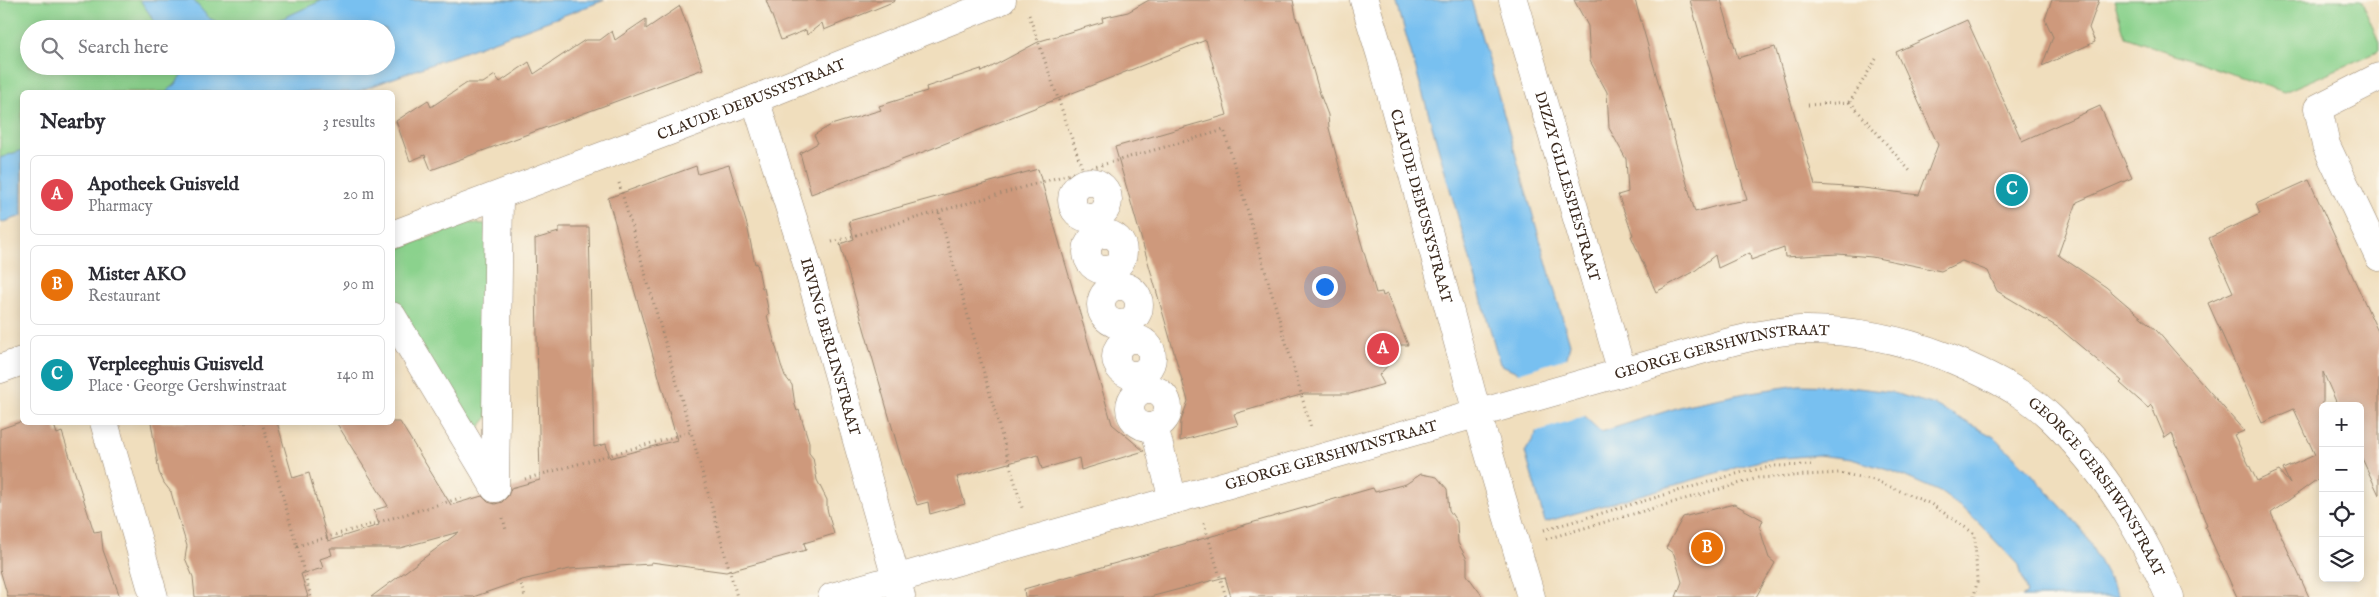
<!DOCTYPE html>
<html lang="en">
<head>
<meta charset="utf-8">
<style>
	:root { --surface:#fff; --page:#f7f7f7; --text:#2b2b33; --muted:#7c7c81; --line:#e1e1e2; --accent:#111827 }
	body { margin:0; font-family:"IM FELL English",serif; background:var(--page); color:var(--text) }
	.controls { position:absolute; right:15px; bottom:15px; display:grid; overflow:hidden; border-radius:8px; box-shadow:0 2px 12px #0003 }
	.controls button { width:45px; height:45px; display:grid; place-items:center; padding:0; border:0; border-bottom:1px solid var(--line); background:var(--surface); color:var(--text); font:25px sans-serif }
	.you { position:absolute; left:1324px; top:286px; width:18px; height:18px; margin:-12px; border:4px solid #fff; border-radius:50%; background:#1a73e8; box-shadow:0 0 0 8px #1a73e833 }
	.badge { display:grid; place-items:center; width:32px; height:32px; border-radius:50%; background:var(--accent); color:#fff; font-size:16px; font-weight:700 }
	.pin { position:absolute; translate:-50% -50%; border:2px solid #fff; box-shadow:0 1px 5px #0006 }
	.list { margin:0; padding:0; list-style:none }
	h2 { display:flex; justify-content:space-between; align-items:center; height:65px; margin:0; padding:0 20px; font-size:21px }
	h2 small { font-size:16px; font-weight:400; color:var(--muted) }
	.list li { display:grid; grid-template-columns:32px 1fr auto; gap:15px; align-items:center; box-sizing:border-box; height:80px; margin:0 10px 10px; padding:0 10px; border:1px solid var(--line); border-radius:8px }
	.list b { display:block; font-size:19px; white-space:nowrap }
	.list p { margin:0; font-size:16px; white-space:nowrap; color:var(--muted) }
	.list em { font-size:16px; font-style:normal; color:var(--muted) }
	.icon { flex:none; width:28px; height:28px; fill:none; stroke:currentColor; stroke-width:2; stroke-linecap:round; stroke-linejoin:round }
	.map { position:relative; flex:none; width:2379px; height:597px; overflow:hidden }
	.search { position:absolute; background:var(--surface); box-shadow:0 2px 12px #0003; left:20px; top:20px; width:375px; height:55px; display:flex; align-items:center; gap:12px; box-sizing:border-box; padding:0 18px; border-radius:28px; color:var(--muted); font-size:19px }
	.panel { position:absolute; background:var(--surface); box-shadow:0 2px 12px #0003; left:20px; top:90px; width:375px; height:335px; border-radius:8px }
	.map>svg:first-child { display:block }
	.green { fill:#8bd28d; stroke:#637e56 }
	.water { fill:#78c0f0; stroke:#5a7587 }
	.pier { fill:#f0debd }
	.building { fill:#ce997c }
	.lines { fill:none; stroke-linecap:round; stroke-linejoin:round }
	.minor-casing { stroke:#96846e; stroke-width:29 }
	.path { stroke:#96846e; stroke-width:3; stroke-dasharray:1 4; stroke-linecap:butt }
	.minor { stroke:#fff; stroke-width:28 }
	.labels { text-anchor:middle; stroke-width:4; stroke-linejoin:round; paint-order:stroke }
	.street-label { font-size:15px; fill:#3b2a1e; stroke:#fbf7ec }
</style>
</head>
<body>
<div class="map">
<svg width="2379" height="597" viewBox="0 0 2379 597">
	<rect width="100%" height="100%" fill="#fbf7ec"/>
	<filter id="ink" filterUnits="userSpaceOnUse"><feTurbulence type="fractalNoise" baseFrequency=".02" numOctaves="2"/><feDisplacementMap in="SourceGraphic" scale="10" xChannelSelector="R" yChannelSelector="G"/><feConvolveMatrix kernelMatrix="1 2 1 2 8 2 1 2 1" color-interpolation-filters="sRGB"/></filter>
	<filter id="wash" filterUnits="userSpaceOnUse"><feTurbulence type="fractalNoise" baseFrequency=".0096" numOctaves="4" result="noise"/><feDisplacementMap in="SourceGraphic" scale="20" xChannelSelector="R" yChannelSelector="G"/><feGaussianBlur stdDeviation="1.12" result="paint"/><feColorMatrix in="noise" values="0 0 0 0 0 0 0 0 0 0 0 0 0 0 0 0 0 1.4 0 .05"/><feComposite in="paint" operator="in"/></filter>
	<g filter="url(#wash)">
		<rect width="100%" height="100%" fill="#f0debd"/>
		<g class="green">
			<polygon points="0,0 562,0 386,29 29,29 29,66 376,66 302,92 22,92 22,192 0,200"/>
			<polygon points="2114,0 2361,0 2379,42 2379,51 2284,92 2125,37"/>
			<polygon points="468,223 486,224 487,418 479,428 464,423 393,305 393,251"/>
		</g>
		<g class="water">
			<polygon points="140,0 193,0 209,18 231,29 160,29"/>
			<polygon points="323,0 605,0 356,92 166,92 176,84 186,66 386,66 386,29 259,29"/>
			<polygon points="1396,0 1471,0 1570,344 1567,358 1586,418 1601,432 1686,405 1751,392 1799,385 1842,386 1890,392 1935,405 1994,437 2030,472 2083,531 2119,597 2022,597 2027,593 2019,566 1970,514 1940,492 1892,471 1851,459 1817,455 1763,460 1545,522 1525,452 1536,434 1517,372 1500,364"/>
			<polygon points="22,150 22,216 0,223 0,158"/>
		</g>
		<polygon class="pier" points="1570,357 1588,415 1535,432 1524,452 1533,434 1515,374"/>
		<g id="blocks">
			<g class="building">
				<polygon points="766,0 895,0 895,1 824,30 822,23 807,35 806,30 781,40"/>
				<polygon points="1149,0 1293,0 1297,21 1299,21 1320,94 1328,115 1329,128 1343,181 1376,293 1382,292 1383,296 1387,294 1408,345 1396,345 1391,362 1379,375 1384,384 1350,394 1304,394 1234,414 1238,425 1180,441 1181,421 1188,401 1115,147 1227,115 1206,40 931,149 811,194 800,153 818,143 814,135 831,125 881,110 879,106 927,91 926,87 981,69 982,72 1040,41 1103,22 1102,18 1128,12"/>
				<polygon points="1574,0 1635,0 1695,212 1724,204 1747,200 1690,0 1721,0 1738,58 1775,47 1815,185 1863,188 1919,195 1938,145 1896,52 1967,20 2022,141 2100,106 2132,178 2077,202 2058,255 2106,287 2156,330 2244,431 2234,435 2257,481 2279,471 2290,484 2283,469 2315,455 2294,409 2262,423 2208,303 2233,292 2209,238 2260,214 2256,204 2309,180 2379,334 2379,495 2360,454 2360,406 2338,406 2323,372 2323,475 2271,513 2309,597 2237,597 2205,527 2207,526 2172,433 2165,438 2151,405 2148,408 2120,383 2122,381 2059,328 1997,291 1988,271 1962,261 1941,271 1872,257 1838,254 1785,257 1784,248 1751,260 1750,253 1718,268 1715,255 1696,270 1656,292 1631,236 1633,235 1618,195 1628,192 1626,159 1609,128 1607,92 1590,61 1588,26"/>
				<polygon points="2052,0 2099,0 2089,28 2095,42 2042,66 2053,37 2045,19"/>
				<polygon points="680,6 703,69 431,170 425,155 410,161 396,121 428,100 431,107 467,83 483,83 495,75 500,82 529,62 534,74 585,40 600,40 612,31 615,40 646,19 646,29"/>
				<polygon points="729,165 747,225 755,264 757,263 762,288 764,288 769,314 767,315 781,365 785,376 792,385 795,405 797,411 799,410 809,442 809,453 813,458 817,480 827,500 827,509 834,534 804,543 806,550 726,572 651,562 651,564 570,569 522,580 473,597 371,597 459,532 400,548 330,548 332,555 320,559 323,568 301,574 308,597 195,597 193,577 185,558 187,546 176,510 171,492 164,483 159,472 151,422 277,422 293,478 309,473 328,541 379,525 374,510 388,506 336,422 400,422 451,505 482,496 488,502 495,504 502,502 508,496 511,488 540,480 535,239 559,232 559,227 589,227 594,447 606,444 610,458 677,440 608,198 696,166 698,174"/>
				<polygon points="1038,169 1112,424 1144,451 1081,470 1079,458 1042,469 1038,455 957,477 965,504 930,514 928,502 917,505 902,462 840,244 854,239 849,221"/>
				<polygon points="20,422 53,422 57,434 62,432 94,532 101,531 103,550 120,597 8,597 0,570 0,429"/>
				<polygon points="1421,474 1437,477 1447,489 1449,510 1457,522 1458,543 1467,559 1467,575 1483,597 1231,597 1225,577 1150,597 1025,597 1024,589 1237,529 1237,527 1373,488 1375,492 1406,484"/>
				<polygon points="1734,504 1763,520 1760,528 1764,543 1769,558 1775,563 1756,597 1676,597 1682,582 1674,554 1666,548 1683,517"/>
			</g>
		</g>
	</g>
	<g filter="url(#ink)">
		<use href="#blocks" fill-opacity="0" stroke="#96846e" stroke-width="1"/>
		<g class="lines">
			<defs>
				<g id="minor">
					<path id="s1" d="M1364,0L1381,56L1477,413L1531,597"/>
					<path id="s2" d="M1513,0L1622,372"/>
					<polyline points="2379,77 2318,108 2326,145 2379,257"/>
					<path id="s3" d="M755,99L803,250L901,596"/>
					<circle cx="1090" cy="200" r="18"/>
					<circle cx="1105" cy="252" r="18"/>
					<path id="s4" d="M392,235L755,99L1002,0"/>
					<circle cx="1120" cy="305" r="19"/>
					<polyline points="392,316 495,488"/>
					<circle cx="1134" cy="357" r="18"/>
					<polyline points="0,369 22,361"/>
					<circle cx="1149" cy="408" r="19"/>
					<polyline points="104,422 154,597"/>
					<polyline points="1154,426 1173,500"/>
					<polyline points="495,488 499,196"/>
					<path id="s5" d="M832,597L1708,348C1738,340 1769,331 1800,330C1851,329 1897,338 1944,356C1971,367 1998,379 2022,395C2043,408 2059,425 2075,443C2118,492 2144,538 2170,597"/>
				</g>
			</defs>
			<use href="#minor" class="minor-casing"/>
			<g class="path">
				<polyline points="1029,15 1087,182"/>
				<polyline points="1876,59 1850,102 1910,171"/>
				<polyline points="1808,105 1850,102"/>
				<polyline points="619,183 691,432"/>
				<polyline points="939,213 1023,511"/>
				<polyline points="832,242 1224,130 1311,428"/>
				<polyline points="262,422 311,597"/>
				<polyline points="525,479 691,432 737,597"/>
				<polyline points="503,518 506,530"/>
				<polyline points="1204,523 1226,597"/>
				<polyline points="1544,530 1743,472 1776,466 1811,465"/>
				<polyline points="1546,539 1758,478 1839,473 1874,480 1931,504 1975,534 1977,582 1974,597"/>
				<polyline points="297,546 464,497"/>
				<polyline points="520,580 525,597"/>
			</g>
			<use href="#minor" class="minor"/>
		</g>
	</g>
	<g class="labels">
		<g class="street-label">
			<text dy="5" stroke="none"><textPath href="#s4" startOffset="384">CLAUDE DEBUSSYSTRAAT</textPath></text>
			<text dy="5" stroke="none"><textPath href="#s2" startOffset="194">DIZZY GILLESPIESTRAAT</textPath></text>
			<text dy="5" stroke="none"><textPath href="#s1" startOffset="214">CLAUDE DEBUSSYSTRAAT</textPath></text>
			<text dy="5" stroke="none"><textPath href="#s3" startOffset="259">IRVING BERLINSTRAAT</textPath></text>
			<text dy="5" stroke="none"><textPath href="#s5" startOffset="924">GEORGE GERSHWINSTRAAT</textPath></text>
			<text dy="5" stroke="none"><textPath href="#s5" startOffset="519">GEORGE GERSHWINSTRAAT</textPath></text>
			<text dy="5" stroke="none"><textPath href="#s5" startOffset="1359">GEORGE GERSHWINSTRAAT</textPath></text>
		</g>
	</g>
</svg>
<div class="controls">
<button>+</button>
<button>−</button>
<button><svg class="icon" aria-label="locate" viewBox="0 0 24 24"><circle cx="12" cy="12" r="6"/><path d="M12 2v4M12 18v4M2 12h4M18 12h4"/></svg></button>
<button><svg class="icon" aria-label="layers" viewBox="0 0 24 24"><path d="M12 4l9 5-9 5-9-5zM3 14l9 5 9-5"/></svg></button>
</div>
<div class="you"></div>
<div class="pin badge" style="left:1383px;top:349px;background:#e0444e">A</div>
<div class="pin badge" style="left:1707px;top:548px;background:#e8710a">B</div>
<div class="pin badge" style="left:2012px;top:190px;background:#0f9aa8">C</div>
<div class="search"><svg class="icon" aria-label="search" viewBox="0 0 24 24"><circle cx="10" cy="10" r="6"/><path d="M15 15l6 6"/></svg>Search here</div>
<section class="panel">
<h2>Nearby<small>3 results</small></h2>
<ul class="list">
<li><span class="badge" style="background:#e0444e">A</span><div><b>Apotheek Guisveld</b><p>Pharmacy</p></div><em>20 m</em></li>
<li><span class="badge" style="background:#e8710a">B</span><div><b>Mister AKO</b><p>Restaurant</p></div><em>90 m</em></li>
<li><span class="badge" style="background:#0f9aa8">C</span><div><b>Verpleeghuis Guisveld</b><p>Place · George Gershwinstraat</p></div><em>140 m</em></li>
</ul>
</section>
</div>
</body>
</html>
